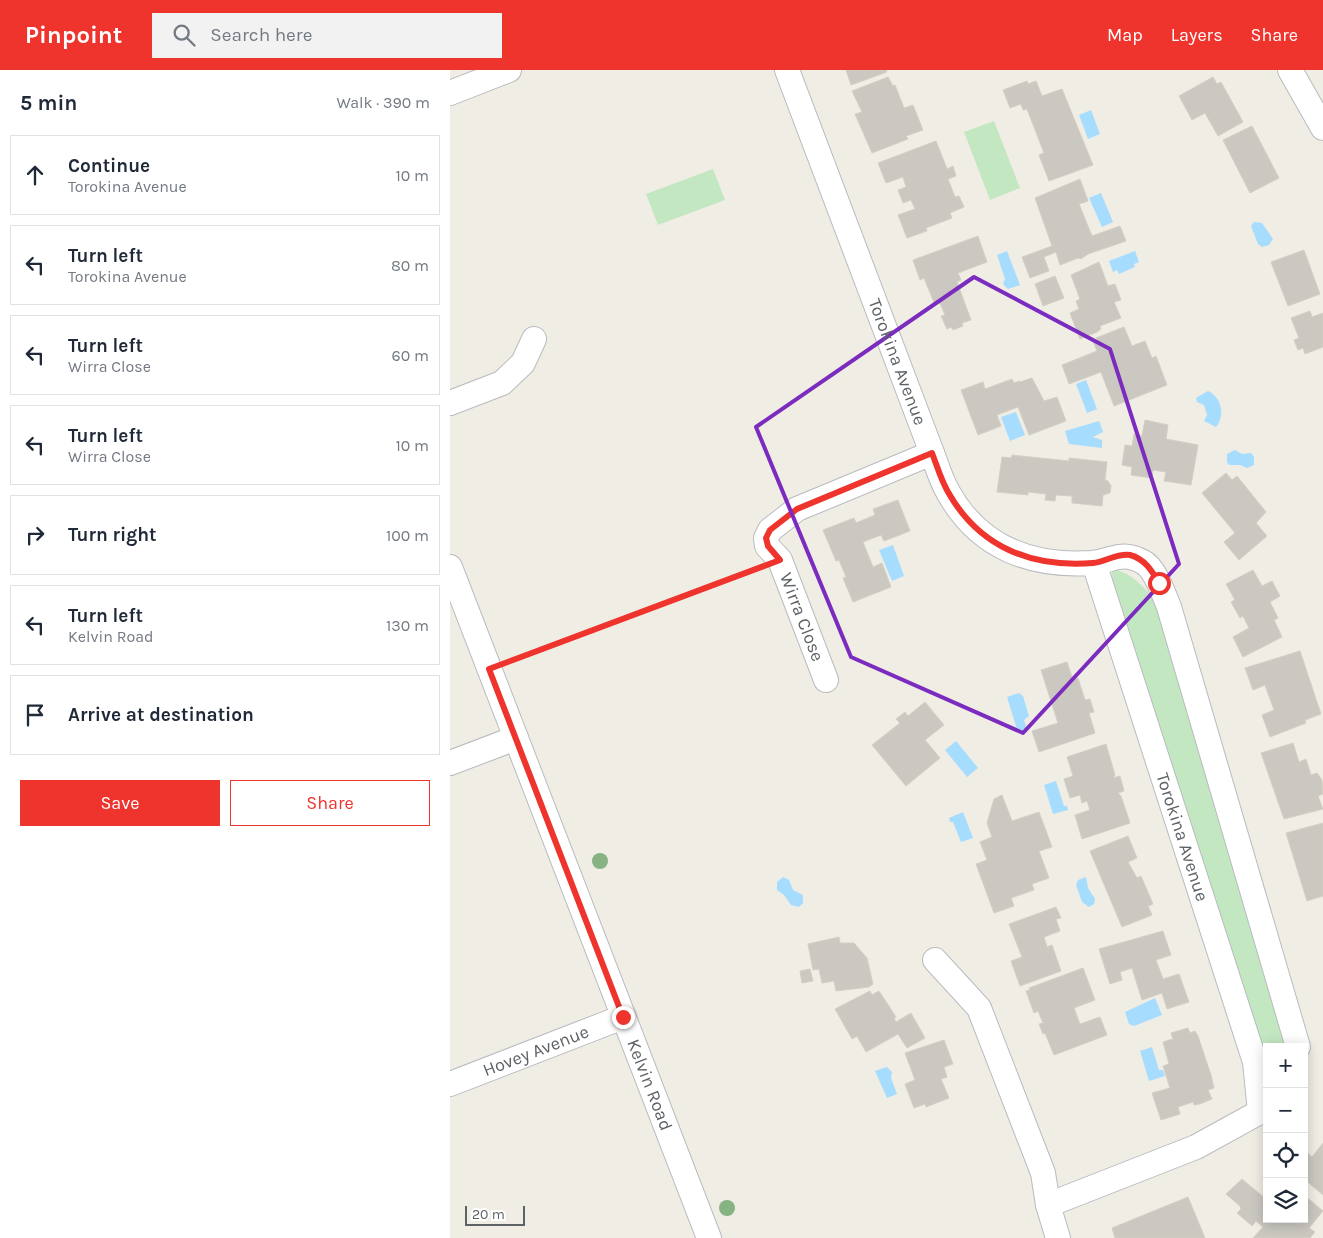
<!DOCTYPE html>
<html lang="en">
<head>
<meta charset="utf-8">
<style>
	:root { --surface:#fff; --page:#f2f2f3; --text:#1f2937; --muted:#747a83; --line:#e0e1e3; --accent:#ef332d }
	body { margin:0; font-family:Karla,sans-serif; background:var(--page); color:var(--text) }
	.controls { position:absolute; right:15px; bottom:15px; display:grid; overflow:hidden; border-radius:0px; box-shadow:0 2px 12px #0003 }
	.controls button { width:45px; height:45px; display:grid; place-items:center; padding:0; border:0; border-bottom:1px solid var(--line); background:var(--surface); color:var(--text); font:25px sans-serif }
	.scale { position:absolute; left:15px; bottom:12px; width:60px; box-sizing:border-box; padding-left:5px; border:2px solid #5d6266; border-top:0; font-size:14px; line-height:18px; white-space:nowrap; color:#5d6266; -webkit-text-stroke:4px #fff; paint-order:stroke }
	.stop { position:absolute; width:15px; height:15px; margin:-11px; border:4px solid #ef332d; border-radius:50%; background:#fff }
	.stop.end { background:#ef332d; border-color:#fff; box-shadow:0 1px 5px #0008 }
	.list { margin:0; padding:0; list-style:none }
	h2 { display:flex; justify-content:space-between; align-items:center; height:65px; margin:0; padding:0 20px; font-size:21px }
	h2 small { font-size:16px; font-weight:400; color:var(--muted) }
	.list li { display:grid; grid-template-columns:32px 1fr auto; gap:15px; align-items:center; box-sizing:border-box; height:80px; margin:0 10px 10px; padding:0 10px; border:1px solid var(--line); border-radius:0px }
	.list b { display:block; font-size:19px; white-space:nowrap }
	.list p { margin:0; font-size:16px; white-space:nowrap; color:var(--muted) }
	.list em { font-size:16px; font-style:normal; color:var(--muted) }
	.actions { display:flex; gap:10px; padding:15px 20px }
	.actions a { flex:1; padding:11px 0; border:1px solid var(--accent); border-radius:0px; text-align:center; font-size:18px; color:var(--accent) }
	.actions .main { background:var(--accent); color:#fff }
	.icon { flex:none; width:28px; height:28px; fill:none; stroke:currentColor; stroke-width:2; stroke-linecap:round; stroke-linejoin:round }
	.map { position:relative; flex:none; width:873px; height:1168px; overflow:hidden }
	header { display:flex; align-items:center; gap:30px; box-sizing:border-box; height:70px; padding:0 25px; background:var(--accent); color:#fff }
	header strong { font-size:24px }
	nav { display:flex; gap:28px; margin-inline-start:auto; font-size:18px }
	.search { width:350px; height:45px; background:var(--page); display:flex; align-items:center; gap:12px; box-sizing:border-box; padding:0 18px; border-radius:0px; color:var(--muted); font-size:19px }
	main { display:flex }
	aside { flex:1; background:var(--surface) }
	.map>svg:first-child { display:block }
	.green { fill:#c3e8c1 }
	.water { fill:#a6ddff }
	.building { fill:#cbc8c2; stroke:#d5cfc3 }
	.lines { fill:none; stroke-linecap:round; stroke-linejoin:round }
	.minor-casing { stroke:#b8bbbf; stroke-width:26 }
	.path { stroke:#9ac9a6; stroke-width:3; stroke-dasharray:5 2.5; stroke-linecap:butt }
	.minor { stroke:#fff; stroke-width:24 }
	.tree { fill:#87b282 }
	.route { stroke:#ef332d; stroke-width:6 }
	.marked { fill:none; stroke:#7b2cbf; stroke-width:4; stroke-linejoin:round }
	.labels { text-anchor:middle; stroke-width:4.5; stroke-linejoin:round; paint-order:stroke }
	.street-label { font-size:18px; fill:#5d6266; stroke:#fff }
</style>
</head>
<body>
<header>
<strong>Pinpoint</strong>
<div class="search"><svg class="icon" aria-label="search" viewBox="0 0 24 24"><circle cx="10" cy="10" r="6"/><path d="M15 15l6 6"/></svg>Search here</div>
<nav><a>Map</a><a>Layers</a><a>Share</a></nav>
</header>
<main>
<aside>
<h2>5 min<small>Walk · 390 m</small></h2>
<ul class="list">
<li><svg class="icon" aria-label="ahead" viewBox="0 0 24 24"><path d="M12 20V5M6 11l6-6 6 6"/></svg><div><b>Continue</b><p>Torokina Avenue</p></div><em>10 m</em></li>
<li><svg class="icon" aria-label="left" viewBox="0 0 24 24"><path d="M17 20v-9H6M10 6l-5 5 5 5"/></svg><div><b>Turn left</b><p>Torokina Avenue</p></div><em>80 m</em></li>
<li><svg class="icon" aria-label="left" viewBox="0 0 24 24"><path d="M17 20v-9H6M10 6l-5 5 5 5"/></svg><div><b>Turn left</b><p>Wirra Close</p></div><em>60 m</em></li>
<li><svg class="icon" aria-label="left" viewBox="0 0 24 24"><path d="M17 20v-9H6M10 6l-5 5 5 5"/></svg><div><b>Turn left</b><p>Wirra Close</p></div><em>10 m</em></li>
<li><svg class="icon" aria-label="right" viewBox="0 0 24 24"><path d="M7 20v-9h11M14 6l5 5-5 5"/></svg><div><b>Turn right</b></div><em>100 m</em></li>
<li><svg class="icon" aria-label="left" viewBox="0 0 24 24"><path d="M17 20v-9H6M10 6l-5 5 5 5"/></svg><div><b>Turn left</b><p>Kelvin Road</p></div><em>130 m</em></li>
<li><svg class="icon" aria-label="arrive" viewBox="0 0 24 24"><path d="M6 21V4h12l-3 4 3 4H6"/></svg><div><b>Arrive at destination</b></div></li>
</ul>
<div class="actions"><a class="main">Save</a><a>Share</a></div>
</aside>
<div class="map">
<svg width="873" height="1168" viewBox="0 0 873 1168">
	<rect width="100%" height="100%" fill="#f0ede5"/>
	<g class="green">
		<polygon points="544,51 570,118 540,130 514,62"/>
		<polygon points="263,99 275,130 208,155 196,124"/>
		<path d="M663,499C685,504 698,521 710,539L836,977H817V1008L660,511Z"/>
	</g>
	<g class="water">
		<polygon points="641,40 650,64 638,69 629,45"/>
		<polygon points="651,123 663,152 652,157 639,128"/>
		<polygon points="804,152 812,153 823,169 819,175 812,177 808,174 801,156"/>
		<polygon points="557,181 570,215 558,219 553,214 555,209 547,185"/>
		<polygon points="685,181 689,192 684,194 685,197 669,204 667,200 663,202 659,191"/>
		<polygon points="636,310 647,339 637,343 626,314"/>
		<path d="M758,321C771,327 776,345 766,357L754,351L757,345L754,335L747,332L746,328Z"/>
		<polygon points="566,342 575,365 560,371 551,347"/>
		<polygon points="649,351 653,362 643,367 652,370 652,378 619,374 615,361"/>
		<polygon points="785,380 792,384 801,383 804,387 804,395 797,398 790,395 779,395 777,392 777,384"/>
		<polygon points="443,475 454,506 442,511 429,480"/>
		<polygon points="569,623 573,626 579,646 574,650 577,660 568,663 557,627"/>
		<polygon points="506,671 528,698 517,707 495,680"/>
		<polygon points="606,711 614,736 617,736 618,740 603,744 594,715"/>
		<polygon points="513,742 523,768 511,772 503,752 500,752 499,748"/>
		<polygon points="333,807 339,810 343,820 353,825 353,833 349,837 341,835 334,825 327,820 327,812"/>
		<polygon points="636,807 638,818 645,829 644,834 639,837 632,832 626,815 628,810"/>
		<polygon points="705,928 712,945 684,956 679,954 675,942"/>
		<polygon points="702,977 709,1000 713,1000 715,1006 699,1011 690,981"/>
		<polygon points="437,997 442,1002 441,1008 447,1024 437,1028 425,1001"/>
	</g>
	<g class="building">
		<polygon points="396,0 436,0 437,2 401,15"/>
		<polygon points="438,7 443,16 445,15 454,38 463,35 473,60 456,66 458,69 422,83 405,44 412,42 402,21"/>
		<polygon points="763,7 767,14 771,12 793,52 768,66 755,43 742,50 729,26"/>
		<polygon points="577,11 578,14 586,11 592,26 612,19 643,95 599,111 589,85 594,83 577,39 573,40 571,34 560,38 553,20"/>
		<polygon points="802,56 829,108 800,123 773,70"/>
		<polygon points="486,71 497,99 503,96 506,106 498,109 505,127 509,126 514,137 500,143 502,148 476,158 477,161 457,168 448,145 465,139 461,130 453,133 448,120 456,117 453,107 436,113 428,93"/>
		<polygon points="630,109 638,131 629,134 642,166 670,156 676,171 638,184 631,189 628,188 610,195 606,182 594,187 599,201 580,208 572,187 602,176 585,128"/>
		<polygon points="528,166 537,192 508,203 511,210 507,212 521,250 512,253 513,256 503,260 501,257 497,259 491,246 495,245 490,233 485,235 474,208 470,210 463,190"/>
		<polygon points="854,180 870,224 838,236 821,192"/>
		<polygon points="649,192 658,216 665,214 671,230 664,232 671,248 650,256 651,259 647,262 630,269 620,243 629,239 626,231 630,229 621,205"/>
		<polygon points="605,206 614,228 593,236 585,214"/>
		<polygon points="860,241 862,247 873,243 873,277 855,284 853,278 848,280 844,270 849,268 841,248"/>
		<polygon points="674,257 682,276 695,271 702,288 706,286 717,315 664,336 651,302 619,314 612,295 647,281 643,271 647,270 646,268"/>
		<polygon points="582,308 594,331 607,327 616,351 579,365 568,337 547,345 551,356 528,365 511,320 533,312 535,319 562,309 564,313 570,311 570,312"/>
		<polygon points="695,350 718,355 716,369 748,375 741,415 714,411 716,402 703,400 702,408 681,405 682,397 672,395 675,375 682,376 684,364 692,366"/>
		<polygon points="562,385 619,391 619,388 657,392 655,410 658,411 661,416 660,423 653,425 652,436 622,433 622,426 606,425 605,431 595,430 596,424 578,422 578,425 547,422 552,387 561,388"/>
		<polygon points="776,403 782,410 787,406 816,442 806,453 817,466 789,490 774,472 785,463 752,423"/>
		<polygon points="448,430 460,461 434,471 431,465 413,472 423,497 432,493 441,517 403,532 393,508 396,507 389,490 386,491 373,460 404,448 406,453 425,445 423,439"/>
		<polygon points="803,500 812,516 822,511 830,526 820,532 828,548 824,550 832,567 793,587 783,567 799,558 793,546 790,548 781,532 785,530 776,514"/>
		<polygon points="850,581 871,644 855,650 856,653 820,667 812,645 824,640 815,615 803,620 795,598"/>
		<polygon points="617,592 623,610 628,608 635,630 640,629 644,642 639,643 645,663 589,682 582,661 608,653 591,600"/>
		<polygon points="475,632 494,655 475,670 490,688 456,716 422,675 450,653 446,649 455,642 458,646"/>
		<polygon points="843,673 849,692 856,689 861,705 867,703 872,710 873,724 868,726 873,739 834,749 811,683"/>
		<polygon points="656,674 665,705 663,708 670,706 674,721 668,723 671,726 680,753 632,769 625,745 640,740 637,731 632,733 630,725 620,728 614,709 623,706 617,687"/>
		<polygon points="552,725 562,751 589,742 602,777 589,781 599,808 582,814 584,820 561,828 564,836 544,843 526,794 537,790 530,772 542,767 537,753 544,729"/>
		<polygon points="873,753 873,826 857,831 836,763"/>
		<polygon points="678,766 687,788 678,792 687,808 691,806 703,834 698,836 702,845 672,857 640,781"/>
		<polygon points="606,837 611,848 606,849 610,861 594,867 597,877 602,875 611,901 570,916 561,891 572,887 559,854"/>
		<polygon points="713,861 721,885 706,890 713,909 729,904 739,932 717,939 712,923 692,930 682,898 670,902 672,910 660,914 649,879"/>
		<polygon points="389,867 390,873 404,873 417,888 423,914 419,917 386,921 384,911 372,913 369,899 363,900 358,874"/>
		<polygon points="633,898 645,930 624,938 630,954 650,947 657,965 604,985 595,963 593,964 589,954 593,953 588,941 584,943 576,921 580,920 579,918"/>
		<polygon points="360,899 363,911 352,913 350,901"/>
		<polygon points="420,921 422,925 429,921 446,947 444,948 446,952 461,943 475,968 457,978 448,964 416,982 407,966 402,969 385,939"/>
		<polygon points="738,958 740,963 745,961 748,966 761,1005 764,1018 758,1020 762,1029 750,1034 744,1035 743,1032 728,1037 730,1044 711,1050 702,1023 720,1018 713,996 719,994 713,972 723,969 721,963"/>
		<polygon points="494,970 503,994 494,997 497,1007 491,1009 499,1028 476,1037 475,1034 464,1038 455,1014 465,1010 455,983"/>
		<polygon points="873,1073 873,1125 854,1109 854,1080 862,1087"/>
		<polygon points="792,1109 817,1130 817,1149 854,1149 854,1125 873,1141 859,1158 865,1162 860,1168 803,1168 813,1157 806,1151 802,1156 787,1143 791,1139 790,1136 776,1124"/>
		<polygon points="738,1127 755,1168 665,1168 662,1158"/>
	</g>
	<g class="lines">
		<defs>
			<g id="minor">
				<path id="s1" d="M337,0L482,383C487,396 491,410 498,422C529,478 581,497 642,493C663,491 671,480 693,492C705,498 714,525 719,537L848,977"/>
				<polyline points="840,0 873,58"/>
				<polyline points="0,23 59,0"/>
				<polyline points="0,333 52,313 73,293 84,269"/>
				<path id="s2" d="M644,493L805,992L810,1042"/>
				<path id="s3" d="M0,497L259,1168"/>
				<polyline points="376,610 330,490 317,476 316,468 320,460 347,439 482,383"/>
				<polyline points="0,693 66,668"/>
				<polyline points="485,890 529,938 593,1103 598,1135 746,1077 817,1038"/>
				<path id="s4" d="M0,1014L173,947"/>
				<polyline points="598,1135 608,1168"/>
			</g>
		</defs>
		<use href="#minor" class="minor-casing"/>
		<polyline class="path" points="59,592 308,498"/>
		<use href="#minor" class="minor"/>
	</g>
	<g class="tree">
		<circle cx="150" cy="791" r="8"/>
		<circle cx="277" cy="1138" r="8"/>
	</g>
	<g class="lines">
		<path class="route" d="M173,947L39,599L330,490L318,476L316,468L320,460L347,439L482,383C487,396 491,410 498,422C529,477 581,498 643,493C655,492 667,483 680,485C695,489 702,501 709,513"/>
	</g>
	<path class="marked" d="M524,207L660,279L729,494L573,663L401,587L306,357Z"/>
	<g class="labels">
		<g class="street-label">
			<text dy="6" stroke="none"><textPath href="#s1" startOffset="312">Torokina Avenue</textPath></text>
			<text transform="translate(352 547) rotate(69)" y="6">Wirra Close</text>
			<text dy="6" stroke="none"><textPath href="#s2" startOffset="288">Torokina Avenue</textPath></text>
			<text dy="6" stroke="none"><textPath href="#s4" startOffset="92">Hovey Avenue</textPath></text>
			<text dy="6" stroke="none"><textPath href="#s3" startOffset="555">Kelvin Road</textPath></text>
		</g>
	</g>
</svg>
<div class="controls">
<button>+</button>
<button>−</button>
<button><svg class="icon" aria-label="locate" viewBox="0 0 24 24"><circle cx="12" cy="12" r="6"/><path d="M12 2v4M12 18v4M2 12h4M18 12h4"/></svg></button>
<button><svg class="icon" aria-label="layers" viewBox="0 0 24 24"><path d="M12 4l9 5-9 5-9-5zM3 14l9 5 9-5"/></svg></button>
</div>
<div class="scale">20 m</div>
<div class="stop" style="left:709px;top:513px"></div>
<div class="stop end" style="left:173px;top:947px"></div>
</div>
</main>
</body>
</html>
